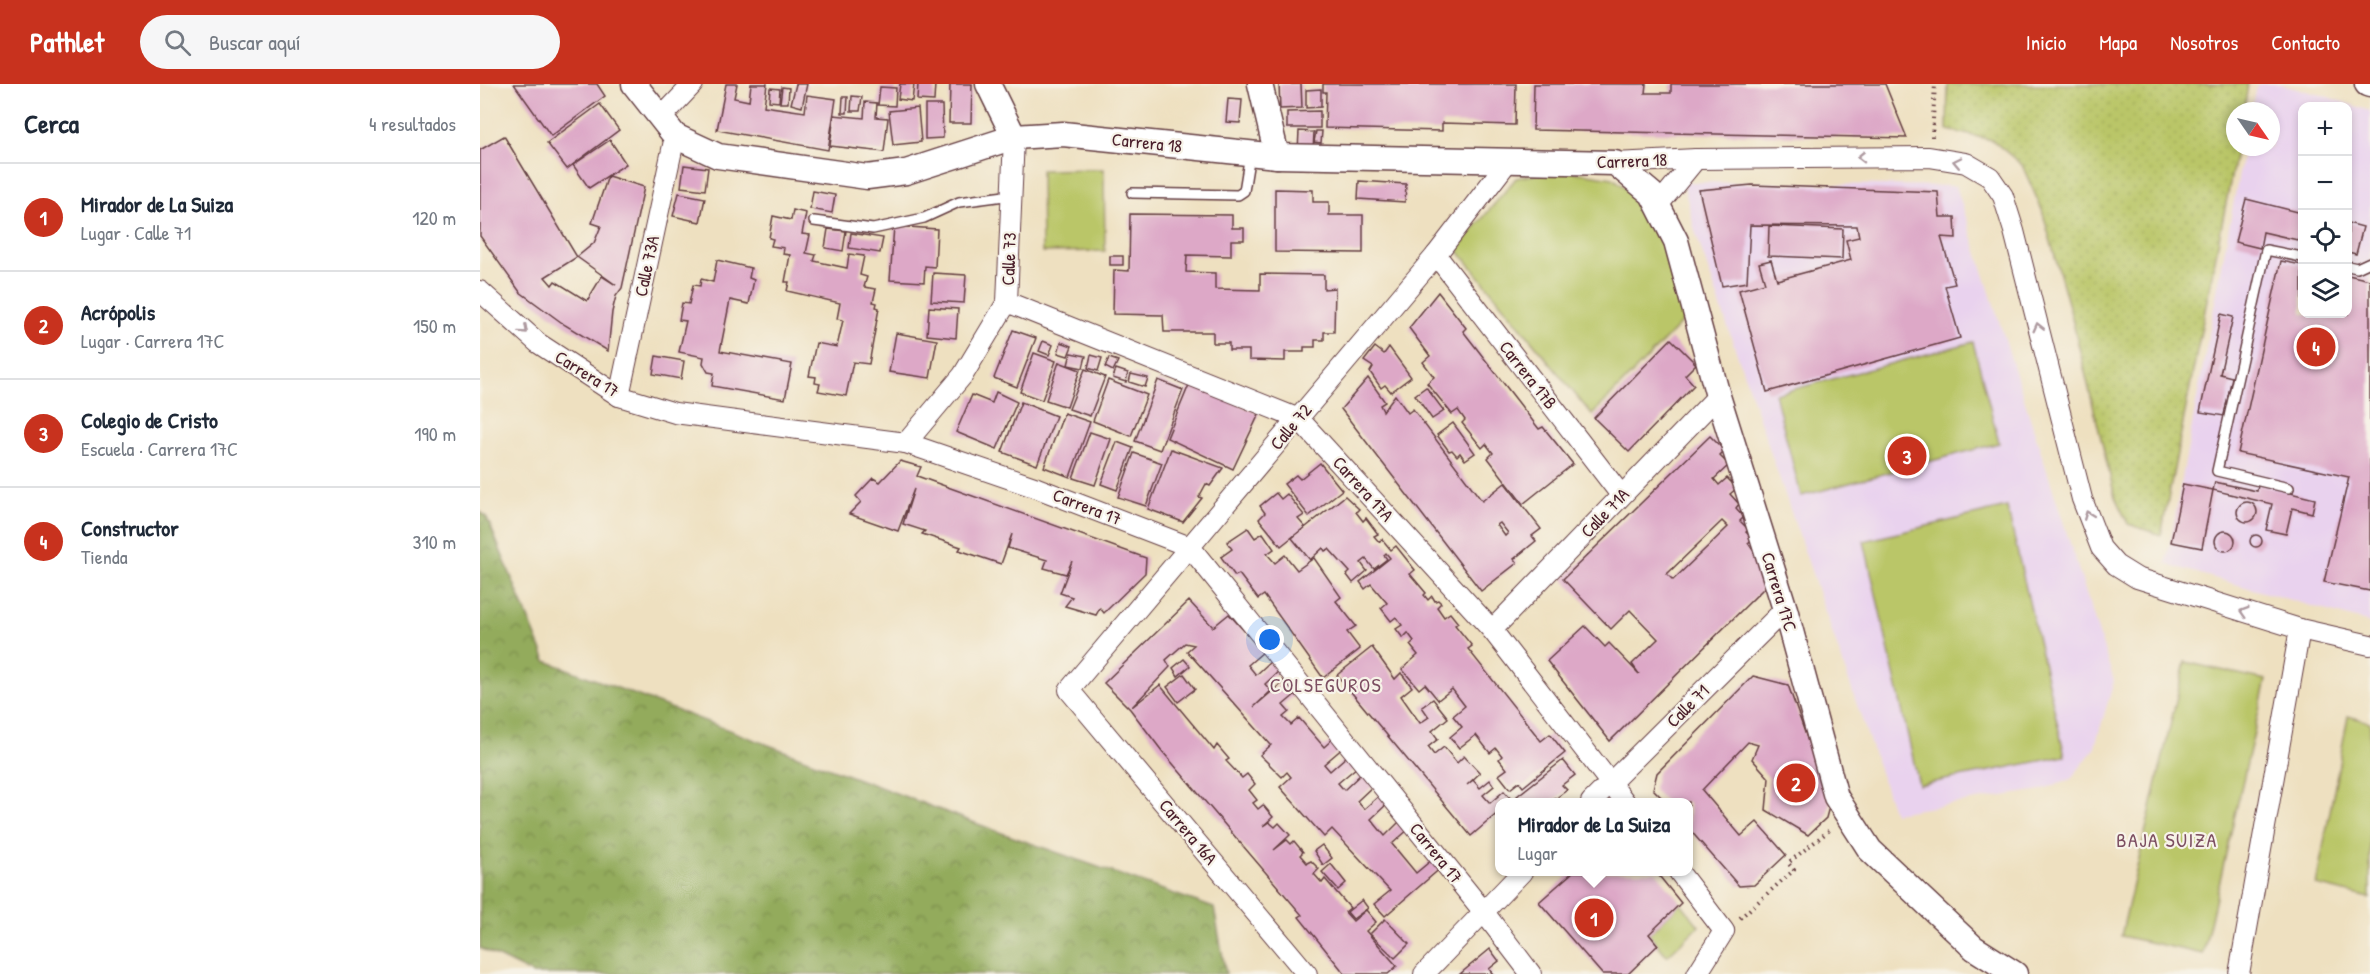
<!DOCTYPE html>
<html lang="es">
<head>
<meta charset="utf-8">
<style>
	:root { --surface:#fff; --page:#f6f6f7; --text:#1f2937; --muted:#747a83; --line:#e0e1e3; --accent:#c8321e }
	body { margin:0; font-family:"Patrick Hand",sans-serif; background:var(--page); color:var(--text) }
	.controls { position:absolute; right:18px; top:18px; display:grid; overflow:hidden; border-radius:12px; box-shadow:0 3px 9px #0003 }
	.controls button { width:54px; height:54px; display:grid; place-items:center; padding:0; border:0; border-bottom:2px solid var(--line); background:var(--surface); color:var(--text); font:30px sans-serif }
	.compass { position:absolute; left:1746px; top:18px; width:54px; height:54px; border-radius:50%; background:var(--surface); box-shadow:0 3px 9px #0003; rotate:124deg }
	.you { position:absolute; left:790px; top:556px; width:21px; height:21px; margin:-15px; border:4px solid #fff; border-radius:50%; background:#1a73e8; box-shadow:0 0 0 9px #1a73e833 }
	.badge { display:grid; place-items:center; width:39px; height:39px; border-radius:50%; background:var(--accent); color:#fff; font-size:20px; font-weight:700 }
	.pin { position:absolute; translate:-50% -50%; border:3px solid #fff; box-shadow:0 2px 6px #0006 }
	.popup { position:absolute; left:1015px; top:714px; width:198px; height:78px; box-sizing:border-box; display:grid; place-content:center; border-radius:12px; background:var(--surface); filter:drop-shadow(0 2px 4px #0005); font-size:20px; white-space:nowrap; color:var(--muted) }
	.popup b { font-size:22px; color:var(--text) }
	.popup::after { content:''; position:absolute; left:50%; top:100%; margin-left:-12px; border:12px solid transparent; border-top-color:var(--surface) }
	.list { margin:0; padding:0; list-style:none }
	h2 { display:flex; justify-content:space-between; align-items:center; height:78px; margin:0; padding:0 24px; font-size:26px }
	h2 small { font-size:20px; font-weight:400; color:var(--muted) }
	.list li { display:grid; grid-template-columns:39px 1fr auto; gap:18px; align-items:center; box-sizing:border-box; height:108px; padding:0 24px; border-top:2px solid var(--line) }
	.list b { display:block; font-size:22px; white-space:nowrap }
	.list p { margin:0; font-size:20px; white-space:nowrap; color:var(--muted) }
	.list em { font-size:20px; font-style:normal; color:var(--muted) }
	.icon { flex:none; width:33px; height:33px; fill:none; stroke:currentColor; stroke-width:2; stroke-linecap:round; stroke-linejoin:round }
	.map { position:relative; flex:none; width:1890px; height:890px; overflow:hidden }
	header { display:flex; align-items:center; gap:36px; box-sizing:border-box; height:84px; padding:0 30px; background:var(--accent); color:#fff }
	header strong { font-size:28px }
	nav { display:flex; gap:33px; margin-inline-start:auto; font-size:21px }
	.search { width:420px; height:54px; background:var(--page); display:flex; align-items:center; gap:15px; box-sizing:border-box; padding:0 21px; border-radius:33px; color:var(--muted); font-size:22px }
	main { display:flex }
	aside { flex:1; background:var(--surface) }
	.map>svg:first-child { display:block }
	.built { fill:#e9d2ee; fill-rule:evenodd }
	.grass { fill:url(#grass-dots); stroke:#82724a; stroke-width:1.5 }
	.forest { fill:url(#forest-crowns); stroke:#6e6544; stroke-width:1.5 }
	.park { fill:#bac668; stroke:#82724a; stroke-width:1.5 }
	.building { fill:#dda8c7; fill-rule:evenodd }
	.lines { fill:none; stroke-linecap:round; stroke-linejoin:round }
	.service-casing { stroke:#633c41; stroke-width:12 }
	.minor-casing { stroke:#633c41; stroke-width:22 }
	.tertiary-casing { stroke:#633c41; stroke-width:27 }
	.path { stroke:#633c41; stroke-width:4; stroke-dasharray:1.5 4.5; stroke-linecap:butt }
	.service { stroke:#fff; stroke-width:9 }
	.minor { stroke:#fff; stroke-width:20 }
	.tertiary { stroke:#fff; stroke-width:24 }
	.oneway { stroke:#ae9aa0 }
	.labels { text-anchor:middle; stroke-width:4.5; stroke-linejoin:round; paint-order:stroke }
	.street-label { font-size:18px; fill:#4a1f2b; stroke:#f7f3e8 }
	.neighbourhood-label { font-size:20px; letter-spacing:1.5px; fill:#7d4f62; stroke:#f7f3e8 }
</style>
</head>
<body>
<header>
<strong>Pathlet</strong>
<div class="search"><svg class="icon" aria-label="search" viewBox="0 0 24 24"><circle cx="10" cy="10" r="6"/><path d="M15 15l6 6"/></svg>Buscar aquí</div>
<nav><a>Inicio</a><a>Mapa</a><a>Nosotros</a><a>Contacto</a></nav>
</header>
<main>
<aside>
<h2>Cerca<small>4 resultados</small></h2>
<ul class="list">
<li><span class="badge">1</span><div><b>Mirador de La Suiza</b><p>Lugar · Calle 71</p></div><em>120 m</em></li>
<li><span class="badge">2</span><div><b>Acrópolis</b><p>Lugar · Carrera 17C</p></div><em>150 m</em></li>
<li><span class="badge">3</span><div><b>Colegio de Cristo</b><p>Escuela · Carrera 17C</p></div><em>190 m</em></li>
<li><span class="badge">4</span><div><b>Constructor</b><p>Tienda</p></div><em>310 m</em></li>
</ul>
</aside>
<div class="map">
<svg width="1890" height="890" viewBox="0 0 1890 890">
	<defs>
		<pattern id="grass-dots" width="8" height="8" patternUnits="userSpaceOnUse" patternTransform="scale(1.5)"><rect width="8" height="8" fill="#bac668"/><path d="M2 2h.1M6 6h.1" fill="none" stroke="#a1aa5a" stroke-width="1.8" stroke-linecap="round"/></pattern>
		<pattern id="forest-crowns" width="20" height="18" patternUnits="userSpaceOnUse" patternTransform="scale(1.5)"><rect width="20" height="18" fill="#93ab5c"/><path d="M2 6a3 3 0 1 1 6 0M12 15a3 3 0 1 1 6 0" fill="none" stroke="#7a8b4c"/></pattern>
	</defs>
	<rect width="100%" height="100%" fill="#f7f3e8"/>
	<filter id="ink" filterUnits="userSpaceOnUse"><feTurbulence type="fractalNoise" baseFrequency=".0167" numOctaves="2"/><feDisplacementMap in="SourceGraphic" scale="12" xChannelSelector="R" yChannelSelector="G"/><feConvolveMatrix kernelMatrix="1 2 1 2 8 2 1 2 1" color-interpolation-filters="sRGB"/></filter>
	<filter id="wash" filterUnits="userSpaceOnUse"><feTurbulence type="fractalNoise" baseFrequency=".008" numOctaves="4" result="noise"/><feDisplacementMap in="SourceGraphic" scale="24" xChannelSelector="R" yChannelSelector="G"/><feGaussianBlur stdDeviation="1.35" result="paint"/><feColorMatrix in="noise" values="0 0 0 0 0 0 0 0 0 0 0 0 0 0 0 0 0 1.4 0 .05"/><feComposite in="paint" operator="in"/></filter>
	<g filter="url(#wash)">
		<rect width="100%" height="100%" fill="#eee0c0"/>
		<g class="built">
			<path d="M1779,0H1798L1842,11L1890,27V539L1686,480L1764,63H1791V27H1771L1775,7ZM1822,22H1868V230H1822Z"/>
			<polygon points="1203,98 1476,102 1634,597 1614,665 1591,695 1561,706 1414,729 1215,147"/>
		</g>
		<polygon class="grass" points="1468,0 1768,0 1764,27 1755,27 1757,63 1681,451 1648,440 1635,413 1591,230 1562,126 1542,81 1512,56 1467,46"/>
		<polygon class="forest" points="0,427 7,434 66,577 519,748 734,824 746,890 53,890 0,864"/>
		<g class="park">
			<polygon points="624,85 625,167 562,168 561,86"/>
			<polygon points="1081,86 1133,94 1166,120 1181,155 1206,234 1112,331 977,165 1036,94"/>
			<polygon points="1493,258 1519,359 1321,412 1295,310"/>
			<polygon points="1527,423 1585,672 1439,701 1384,457"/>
			<polygon points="1705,578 1786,596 1723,870 1641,852"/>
			<polygon points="1868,632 1890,638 1890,814 1836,801"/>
			<polygon points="1201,819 1219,842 1187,872 1169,850"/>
		</g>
		<g id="blocks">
			<g class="building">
				<polygon points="34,0 117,0 125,12 71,52"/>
				<polygon points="246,0 257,0 254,14 269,17 271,0 287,0 284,22 325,28 327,11 356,15 348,66 237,46"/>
				<polygon points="316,0 327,0 322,23 311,20"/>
				<polygon points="420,0 434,0 432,17 418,15"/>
				<polygon points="438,0 455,0 454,17 437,16"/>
				<polygon points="470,0 492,0 491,39 469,39"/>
				<polygon points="799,0 821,0 822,24 800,25"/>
				<polygon points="843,0 1036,0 1035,41 962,39 962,47 845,44 846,8 843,8"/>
				<polygon points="1054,0 1166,0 1165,9 1191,9 1191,0 1405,0 1427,54 1053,46"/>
				<polygon points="302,3 309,4 308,19 300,19"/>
				<polygon points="400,3 416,4 415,22 398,21"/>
				<polygon points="290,4 300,5 299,18 289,17"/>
				<polygon points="841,5 841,23 826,24 826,6"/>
				<polygon points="372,12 382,13 380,27 371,27"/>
				<polygon points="363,13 368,13 367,29 362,29"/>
				<polygon points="748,15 762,16 760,39 746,38"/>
				<polygon points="385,18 397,19 396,33 408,34 404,68 350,62 354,31 384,34"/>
				<polygon points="120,20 139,46 87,85 67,59"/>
				<polygon points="445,21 462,21 463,54 445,55"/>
				<polygon points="438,24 441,58 413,61 409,27"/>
				<polygon points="840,27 840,44 807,44 807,28"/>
				<polygon points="819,47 834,48 833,67 818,67"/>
				<polygon points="836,47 842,47 841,59 834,58"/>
				<polygon points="24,52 97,173 65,193 72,201 75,197 107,217 122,192 136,201 97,173 114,159 121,142 112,139 128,92 164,103 142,204 136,212 132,228 128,267 85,241 40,208 0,152 0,66"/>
				<polygon points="130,56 146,80 109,104 93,81"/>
				<polygon points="204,81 228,84 225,106 201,103"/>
				<polygon points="879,97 926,100 925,118 878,115"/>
				<polygon points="1272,101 1458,108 1460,133 1475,133 1476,154 1461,153 1475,200 1465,202 1480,254 1287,308 1259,206 1285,199 1279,179 1291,176 1297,196 1371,176 1366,156 1379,153 1377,142 1270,141 1267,198 1242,202 1219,106"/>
				<polygon points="795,105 833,106 833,118 849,118 849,131 883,131 883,169 795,168"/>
				<polygon points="333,107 355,111 352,129 330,125"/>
				<polygon points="199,109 225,114 220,138 193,132"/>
				<polygon points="1766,115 1822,129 1822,157 1783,148 1780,164 1755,158"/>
				<polygon points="313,126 326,129 322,150 330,151 326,169 336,171 334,177 367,184 369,170 384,172 380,191 387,193 384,203 396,205 393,218 397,219 396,223 399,224 389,280 373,278 366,312 338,307 340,300 335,299 336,293 329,292 336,259 357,263 363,236 357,235 360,219 307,207 309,198 305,198 310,171 303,170 304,164 291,162 293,155 289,154 293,132 311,136"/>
				<polygon points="650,130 752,131 752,144 764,144 764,156 751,156 751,172 707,171 706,188 735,189 735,205 780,206 780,190 844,191 844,205 855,204 854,248 844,248 844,256 835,256 835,263 824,263 824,268 805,268 805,277 769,276 769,266 749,266 749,259 733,259 733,248 684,248 683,231 633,230 634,186 649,187"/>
				<polygon points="1868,139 1883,143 1876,170 1868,168"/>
				<polygon points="414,142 457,145 455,183 445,182 444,198 410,196"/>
				<polygon points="1289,142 1363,145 1362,175 1288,172"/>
				<polygon points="348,145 366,147 363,167 345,164"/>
				<polygon points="371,149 403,154 400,169 369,164"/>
				<rect x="630" y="172" width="13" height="9"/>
				<polygon points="237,176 271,184 269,194 274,196 269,220 250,216 240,267 312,280 305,315 232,302 234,289 228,288 223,279 224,273 199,268 206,237 199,236 202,219 209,220 213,201 220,202 221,195 233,198"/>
				<polygon points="1801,177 1822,181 1822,230 1868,230 1868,191 1890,196 1890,507 1844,498 1869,393 1758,369"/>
				<polygon points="453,189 486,191 484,219 451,217"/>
				<polygon points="958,208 986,244 983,247 1059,345 1063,343 1093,380 1043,420 1008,374 1013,369 1006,360 1002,364 982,339 985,336 978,326 972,330 947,299 954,293 943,278 950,272 929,244"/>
				<polygon points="449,223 478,225 476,254 447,251"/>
				<polygon points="1741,230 1753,233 1740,290 1752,293 1744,332 1720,328"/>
				<polygon points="533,246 556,254 537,303 514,294"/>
				<polygon points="416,249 457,256 450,294 409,288"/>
				<polygon points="1191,255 1216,280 1205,291 1214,301 1149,368 1114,334"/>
				<polygon points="563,257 573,261 569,271 559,267"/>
				<polygon points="581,258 592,262 588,272 578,269"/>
				<polygon points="895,263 904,270 909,263 931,293 911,308 905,301 901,304 890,288 893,283 884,277"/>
				<polygon points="554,269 576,277 562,316 540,308"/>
				<polygon points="591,269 606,272 603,284 588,281"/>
				<polygon points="611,271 622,274 618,287 608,284"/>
				<polygon points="176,272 204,277 201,295 173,290"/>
				<polygon points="629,274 638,277 633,287 625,283"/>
				<polygon points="579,278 600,286 587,323 566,316"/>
				<polygon points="605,285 625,293 610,332 589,325"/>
				<polygon points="636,285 648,289 646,298 633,294"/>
				<polygon points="651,290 668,294 665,303 649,298"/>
				<path d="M888,294L905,318L900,321L903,327L915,311L928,329L933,325L1002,417L1025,399L1061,445L1052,452L1056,457L1034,475L1037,479L1001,507L861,325ZM1020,439L1028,449L1025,452L1017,441Z"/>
				<polygon points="628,296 667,311 651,352 613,337"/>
				<polygon points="678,296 703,306 680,366 655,357"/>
				<polygon points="711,296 779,330 753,385 687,354"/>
				<polygon points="946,303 964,327 952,335 935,311"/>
				<polygon points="516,308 537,318 517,365 476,348 492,311 512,319"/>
				<polygon points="541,318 576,332 557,381 522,368"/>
				<polygon points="584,329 610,338 590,393 564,383"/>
				<polygon points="973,339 995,369 985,376 980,369 977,372 972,366 969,367 957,351"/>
				<polygon points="610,348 631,355 615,401 593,394"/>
				<path d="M1230,352L1245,367L1240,372L1249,381L1234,395L1239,401L1247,394L1257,404L1250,410L1259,420L1256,424L1264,433L1260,437L1269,446L1266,448L1273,455L1268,459L1279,475L1286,502L1130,657L1067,577L1105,542L1125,563L1129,559L1159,590L1152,580L1178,555L1150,526L1131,545L1083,495ZM1242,437L1248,443L1193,496L1187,490Z"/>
				<polygon points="637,358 653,364 637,406 621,400"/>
				<polygon points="691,365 743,384 730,402 726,400 719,413 722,414 703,438 668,425"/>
				<polygon points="654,369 682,379 666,422 638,413"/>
				<polygon points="420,377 441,383 437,392 666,474 665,489 624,529 620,524 616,531 585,522 592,513 580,509 592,477 586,490 564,484 567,476 528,464 532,450 521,480 479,466 481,463 442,450 445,447 423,440 434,405 418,447 369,430 381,418 376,412 393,394 400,398"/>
				<polygon points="840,379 862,406 829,432 804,400 816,391 820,395"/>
				<polygon points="1735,398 1777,407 1778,401 1835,415 1832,429 1812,424 1806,450 1786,446 1792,420 1733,406"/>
				<polygon points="1703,400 1733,406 1722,464 1691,458"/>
				<polygon points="796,409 801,415 807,410 824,431 818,435 825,443 801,462 779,435 785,429 780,422"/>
				<polygon points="865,412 879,425 876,428 883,437 886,434 898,450 894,452 899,458 902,455 911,466 916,462 935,486 930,490 946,509 944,511 948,516 952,512 955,517 958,516 961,519 957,523 964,533 970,529 978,539 975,541 992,562 988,565 1061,657 1070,650 1085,669 1043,703 1039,698 1030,705 1019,691 1027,685 1019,675 1022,672 1016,664 1010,669 996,651 979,664 970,653 982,643 973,632 985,622 972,605 958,616 945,600 939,605 922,585 938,571 930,561 934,557 928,549 923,554 916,545 922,541 916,533 911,537 901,524 907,519 891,500 885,505 880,498 910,474 906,469 904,471 907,475 894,485 886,475 881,479 887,487 873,499 867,491 870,488 849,465 845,467 843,464 830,476 812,454"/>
				<circle cx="1767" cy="428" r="10"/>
				<polygon points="768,444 775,454 783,449 794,465 787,470 795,479 805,471 817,486 834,474 861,513 856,517 876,542 867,548 880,565 843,594 784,511 778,515 759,490 755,492 741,473 752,465 747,458"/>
				<circle cx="1745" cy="457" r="10"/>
				<circle cx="1776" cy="457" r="6"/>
				<polygon points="709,517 733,543 749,530 783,568 768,581 776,591 791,577 799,587 785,600 791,607 774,623 804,597 816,610 803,621 809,628 803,633 811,641 819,634 844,663 855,653 864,663 844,680 850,687 867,672 877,683 858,699 864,706 882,689 894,701 877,717 884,725 900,711 907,720 891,735 900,746 905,752 922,735 930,744 912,760 936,789 954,774 962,783 905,832 894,820 910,807 852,745 844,753 800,703 811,693 807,688 802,693 780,671 791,661 707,567 714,561 705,559 686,576 690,583 652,623 680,601 734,666 737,661 749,675 746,677 762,694 767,690 775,700 769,706 777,716 773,719 778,725 783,721 793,733 783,742 789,738 795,743 799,739 810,751 794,766 807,756 811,760 814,757 823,768 820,771 827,779 831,777 839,785 834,790 842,799 845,795 870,824 865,828 873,837 886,826 896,838 886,847 917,882 908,890 865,890 819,833 822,831 682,667 650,625 624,599"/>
				<polygon points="892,563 915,595 921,589 932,603 921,612 940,639 949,633 942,623 953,615 968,634 952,647 958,655 948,663 954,671 964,663 977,679 984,672 1000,689 987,701 993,696 1000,704 1010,696 1014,702 1003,711 1010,719 1024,707 1032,716 1029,718 1020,718 1020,727 991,752 857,591"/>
				<polygon points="704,575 710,582 698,592 693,584"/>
				<polygon points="704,590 715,605 698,618 687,603"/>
				<polygon points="1273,592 1308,601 1350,719 1346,734 1328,751 1286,726 1289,694 1272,675 1278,661 1268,658 1222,706 1261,752 1277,738 1306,771 1274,801 1259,802 1209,745 1209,718 1186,718 1173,705 1177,689"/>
				<polygon points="1083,676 1095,691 1082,701 1087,706 1071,718 1042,718 1037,712"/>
				<polygon points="842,761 852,774 843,781 834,767"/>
				<polygon points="851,780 866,799 858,806 842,788"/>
				<polygon points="1093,788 1176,788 1201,819 1169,850 1178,861 1148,890 1122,890 1059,818"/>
				<polygon points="882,816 888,824 873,835 867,828"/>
				<polygon points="905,835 929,860 915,874 890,850"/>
				<polygon points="1010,865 1019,877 1009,885 1013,890 980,890"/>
			</g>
		</g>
	</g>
	<g filter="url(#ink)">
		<use href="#blocks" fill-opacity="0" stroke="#633c41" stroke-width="1.5"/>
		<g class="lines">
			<defs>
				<g id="service">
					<polyline points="652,109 758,111 764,107 770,70"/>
					<polyline points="334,137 393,145 444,134 479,118 532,111"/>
					<polyline points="1868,182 1877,184 1890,178"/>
					<polyline points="1809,404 1737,387 1786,166 1822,173"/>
				</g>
				<g id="minor">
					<polyline points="181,34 213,0"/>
					<polyline points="1135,79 1216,75 1449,73 1486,79 1510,93 1523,112 1534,147 1602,415 1621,464 1636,481 1657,494 1820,545 1890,561"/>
					<polyline points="1179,120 1216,75"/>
					<polyline points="956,171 1141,411"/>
					<polyline points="0,207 58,259 139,312 195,329 426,359 557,404 710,463 1003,827 1051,890"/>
					<polyline points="527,218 819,335 1012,546 1145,718"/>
					<polyline points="139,312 195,52"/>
					<polyline points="426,359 483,291 527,218 534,53"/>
					<polyline points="1012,546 1238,312"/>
					<polyline points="1111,718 1305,525"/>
					<polyline points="1199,788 1244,847 1217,890"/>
					<polyline points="827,890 589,606 956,171 1029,76"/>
					<polyline points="944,890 1042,788"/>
					<polyline points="1759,890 1820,545"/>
				</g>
				<g id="tertiary">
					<polyline points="154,0 195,52 238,72 387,93 426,88 534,53 583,50 797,72 1135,79 1172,110 1196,157 1238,312 1305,525 1356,713 1390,766 1494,864 1535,890"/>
					<polyline points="508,0 534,53"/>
					<polyline points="780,0 797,72"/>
					<polyline points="1887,0 1890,1"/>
				</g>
			</defs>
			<use href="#service" class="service-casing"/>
			<use href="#minor" class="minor-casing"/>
			<use href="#tertiary" class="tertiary-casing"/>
			<g class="path">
				<polyline points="1452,53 1455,0"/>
				<polyline points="1260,834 1314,786 1308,779 1351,745"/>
			</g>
			<use href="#service" class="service"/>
			<use href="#minor" class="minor"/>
			<use href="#tertiary" class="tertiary"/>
		</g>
		<defs><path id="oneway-chevron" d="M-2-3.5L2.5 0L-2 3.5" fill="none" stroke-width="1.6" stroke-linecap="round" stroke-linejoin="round" transform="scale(1.5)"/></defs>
		<g class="oneway">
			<use href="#oneway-chevron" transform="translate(1381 73) rotate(179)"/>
			<use href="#oneway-chevron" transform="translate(1477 78) rotate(-168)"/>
			<use href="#oneway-chevron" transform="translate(1558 243) rotate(-104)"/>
			<use href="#oneway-chevron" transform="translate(44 246) rotate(42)"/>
			<use href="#oneway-chevron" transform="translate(1608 431) rotate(-111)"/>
			<use href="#oneway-chevron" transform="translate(1764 528) rotate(-163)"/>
		</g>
	</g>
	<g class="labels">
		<g class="street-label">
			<text transform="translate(667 59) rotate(6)" y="6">Carrera 18</text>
			<text transform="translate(1152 77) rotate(-2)" y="6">Carrera 18</text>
			<text transform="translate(529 175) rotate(-88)" y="6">Calle 73</text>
			<text transform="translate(167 182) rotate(-78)" y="6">Calle 73A</text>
			<text transform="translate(107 290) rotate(32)" y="6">Carrera 17</text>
			<text transform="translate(1048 291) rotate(52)" y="6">Carrera 17B</text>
			<text transform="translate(811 343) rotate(-50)" y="6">Calle 72</text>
			<text transform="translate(883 405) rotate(48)" y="6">Carrera 17A</text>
			<text transform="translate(607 423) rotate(21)" y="6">Carrera 17</text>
			<text transform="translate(1125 429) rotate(-46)" y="6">Calle 71A</text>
			<text transform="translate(1299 508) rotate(73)" y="6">Carrera 17C</text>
			<text transform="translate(1208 622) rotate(-45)" y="6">Calle 71</text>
			<text transform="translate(708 748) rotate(50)" y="6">Carrera 16A</text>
			<text transform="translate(956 769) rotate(51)" y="6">Carrera 17</text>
		</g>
		<g class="neighbourhood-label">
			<text x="846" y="608">COLSEGUROS</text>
			<text x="1687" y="763">BAJA SUIZA</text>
		</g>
	</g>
</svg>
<div class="controls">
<button>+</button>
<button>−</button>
<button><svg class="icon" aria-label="locate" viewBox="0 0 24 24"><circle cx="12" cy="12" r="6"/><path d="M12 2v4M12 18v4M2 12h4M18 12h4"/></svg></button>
<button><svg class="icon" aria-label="layers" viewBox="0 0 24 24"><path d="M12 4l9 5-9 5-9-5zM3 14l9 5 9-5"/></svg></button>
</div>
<svg class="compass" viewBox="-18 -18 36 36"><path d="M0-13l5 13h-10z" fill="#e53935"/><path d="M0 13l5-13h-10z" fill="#747a83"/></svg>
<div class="you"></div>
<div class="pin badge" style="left:1114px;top:834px">1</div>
<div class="popup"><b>Mirador de La Suiza</b>Lugar</div>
<div class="pin badge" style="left:1316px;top:699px">2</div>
<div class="pin badge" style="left:1427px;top:372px">3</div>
<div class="pin badge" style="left:1836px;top:263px">4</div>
</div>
</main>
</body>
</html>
